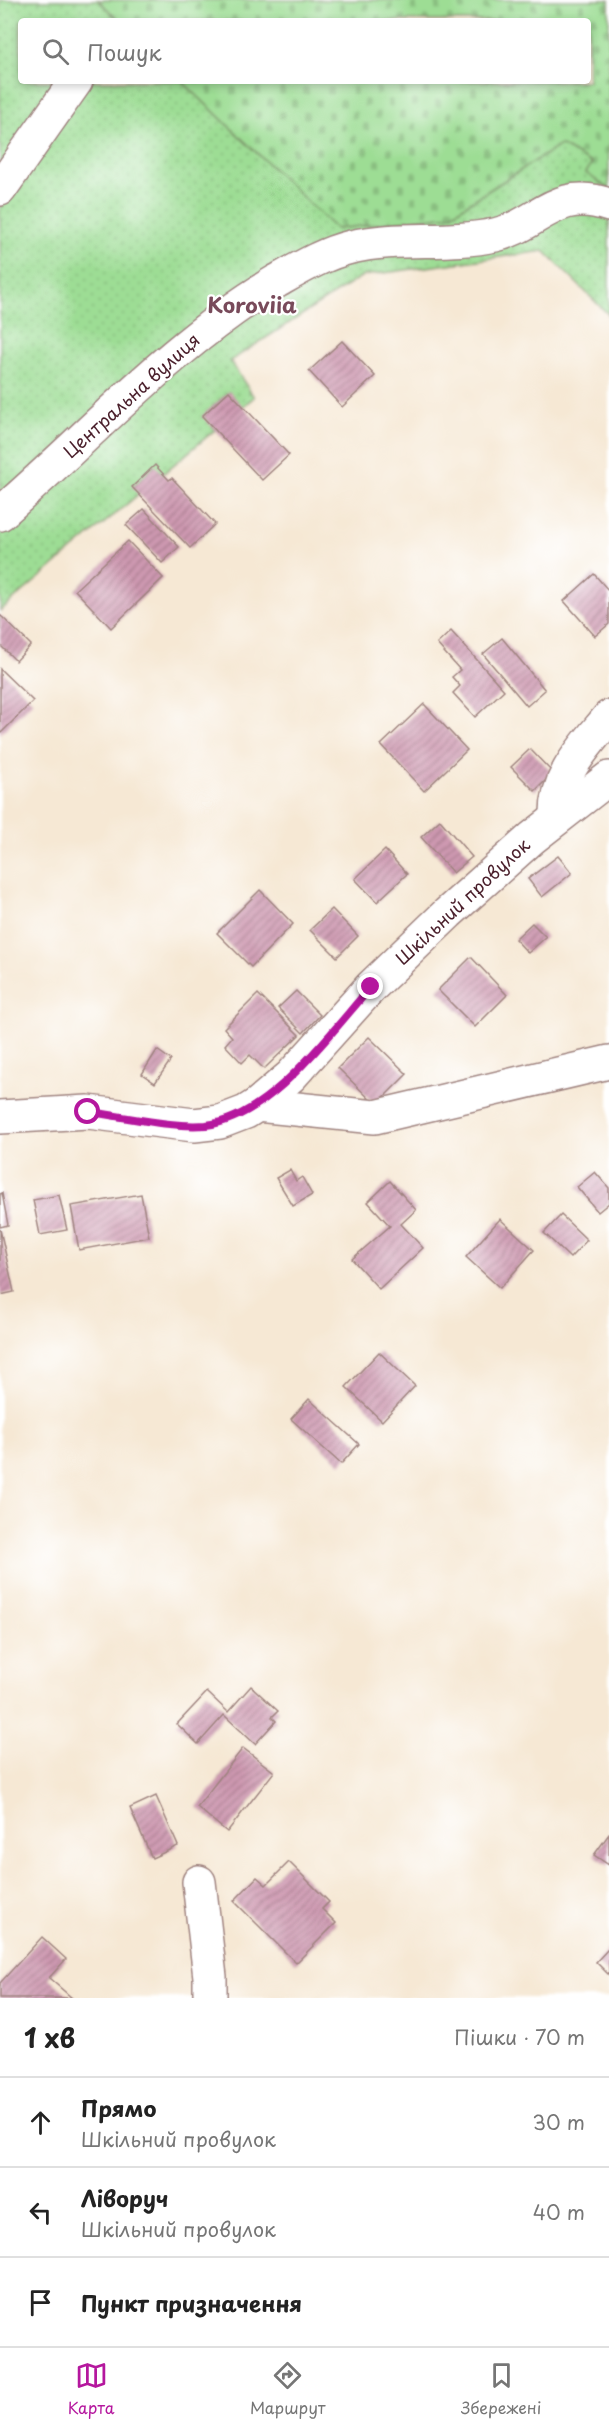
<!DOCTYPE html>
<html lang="uk">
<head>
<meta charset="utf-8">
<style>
	:root { --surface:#fff; --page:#f2f2f2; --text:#222; --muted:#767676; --line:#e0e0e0; --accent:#b5179e }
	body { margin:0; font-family:"Playpen Sans",sans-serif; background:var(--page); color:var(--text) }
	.stop { position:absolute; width:18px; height:18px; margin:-14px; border:4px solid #b5179e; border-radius:50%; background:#fff }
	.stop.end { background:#b5179e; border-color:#fff; box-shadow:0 2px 6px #0008 }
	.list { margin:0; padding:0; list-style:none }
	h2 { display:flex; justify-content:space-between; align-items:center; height:78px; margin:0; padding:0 24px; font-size:26px }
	h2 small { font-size:20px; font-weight:400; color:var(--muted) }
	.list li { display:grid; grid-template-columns:39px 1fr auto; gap:18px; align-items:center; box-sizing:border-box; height:90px; padding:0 24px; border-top:2px solid var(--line) }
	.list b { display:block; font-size:22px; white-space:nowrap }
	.list p { margin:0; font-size:20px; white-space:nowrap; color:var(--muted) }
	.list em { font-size:20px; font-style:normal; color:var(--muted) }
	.icon { flex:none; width:33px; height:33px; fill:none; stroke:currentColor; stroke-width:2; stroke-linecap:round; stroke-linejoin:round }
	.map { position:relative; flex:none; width:609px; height:1998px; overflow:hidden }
	.search { position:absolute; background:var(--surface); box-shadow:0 3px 9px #0003; left:18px; right:18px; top:18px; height:66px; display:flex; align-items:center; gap:15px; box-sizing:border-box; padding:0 21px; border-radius:6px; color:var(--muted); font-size:22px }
	.sheet { height:348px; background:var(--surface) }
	nav { display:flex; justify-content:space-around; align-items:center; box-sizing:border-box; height:84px; border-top:2px solid var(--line); background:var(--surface); font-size:16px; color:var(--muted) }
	nav a { display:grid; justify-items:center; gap:3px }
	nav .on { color:var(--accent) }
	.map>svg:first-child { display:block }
	.grass { fill:url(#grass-dots); stroke:#747e60; stroke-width:1.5 }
	.cemetery { fill:url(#cemetery-stones); stroke:#747e60; stroke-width:1.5 }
	.building { fill:url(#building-hatch) }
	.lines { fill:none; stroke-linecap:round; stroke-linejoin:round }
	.street-casing { stroke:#a08480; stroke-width:36 }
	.street { stroke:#fff; stroke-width:33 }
	.route { stroke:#b5179e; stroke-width:8 }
	.labels { text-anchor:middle; stroke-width:4.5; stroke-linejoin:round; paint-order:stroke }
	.street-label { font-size:18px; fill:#4a1f2b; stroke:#fff }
	.quarter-label { font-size:21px; font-weight:bold; fill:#784a5a; stroke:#fff }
</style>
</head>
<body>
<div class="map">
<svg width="609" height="1998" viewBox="0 0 609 1998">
	<defs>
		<pattern id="grass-dots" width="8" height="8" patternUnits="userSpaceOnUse" patternTransform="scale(1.5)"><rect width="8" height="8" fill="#9ddd94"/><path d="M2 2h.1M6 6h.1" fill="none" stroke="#89bd80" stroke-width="1.8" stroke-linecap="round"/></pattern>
		<pattern id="cemetery-stones" width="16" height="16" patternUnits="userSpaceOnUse" patternTransform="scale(1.5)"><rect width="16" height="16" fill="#9ddd94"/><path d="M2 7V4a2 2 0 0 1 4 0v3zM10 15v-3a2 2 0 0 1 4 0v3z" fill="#89bd80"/></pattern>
		<pattern id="building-hatch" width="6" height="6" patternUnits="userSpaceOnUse" patternTransform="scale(1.5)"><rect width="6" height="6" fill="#ce99b1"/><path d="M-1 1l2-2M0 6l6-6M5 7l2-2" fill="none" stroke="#a97c90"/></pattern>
	</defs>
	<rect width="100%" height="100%" fill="#fff"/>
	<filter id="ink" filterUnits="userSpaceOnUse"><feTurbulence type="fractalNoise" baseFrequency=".0167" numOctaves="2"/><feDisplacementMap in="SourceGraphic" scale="12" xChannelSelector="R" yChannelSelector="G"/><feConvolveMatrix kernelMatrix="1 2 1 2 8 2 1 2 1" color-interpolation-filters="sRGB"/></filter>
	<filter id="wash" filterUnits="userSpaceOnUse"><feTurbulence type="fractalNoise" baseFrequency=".008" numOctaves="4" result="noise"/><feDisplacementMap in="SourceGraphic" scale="24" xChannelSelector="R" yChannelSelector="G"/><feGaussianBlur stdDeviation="1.35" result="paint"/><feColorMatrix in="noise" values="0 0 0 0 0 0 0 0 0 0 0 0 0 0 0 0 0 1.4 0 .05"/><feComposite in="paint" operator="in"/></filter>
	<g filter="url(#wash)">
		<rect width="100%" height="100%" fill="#f6e8d4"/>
		<polygon class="grass" points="0,0 98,0 120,21 21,21 21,81 182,81 336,229 450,215 560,145 592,163 609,189 609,315 544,251 362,276 230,361 254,397 0,611"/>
		<polygon class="cemetery" points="98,0 609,0 609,189 586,173 592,163 560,145 450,215 336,229 182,81 588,81 588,21 120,21"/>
		<g id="blocks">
			<g class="building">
				<polygon points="342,341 375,376 342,407 309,371"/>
				<polygon points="229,391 289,455 262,480 202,416"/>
				<polygon points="155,465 169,480 172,478 215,524 190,548 132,487"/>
				<polygon points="144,509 179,547 162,563 126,525"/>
				<polygon points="128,541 163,578 111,628 75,590"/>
				<polygon points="594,574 609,591 609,624 595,636 564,601"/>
				<polygon points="0,615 31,645 16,661 0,645"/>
				<polygon points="451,631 504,690 475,717 453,693 460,686 452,677 460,670 437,644"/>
				<polygon points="502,638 545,690 527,706 483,654"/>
				<polygon points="0,669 33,701 0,734"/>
				<polygon points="424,704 467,750 424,791 381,745"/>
				<polygon points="530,749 553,773 535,791 511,767"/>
				<polygon points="440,820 472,857 453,873 421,837"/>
				<polygon points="385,850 407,874 377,902 355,879"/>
				<polygon points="558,856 572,873 542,897 528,879"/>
				<polygon points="260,890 293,924 251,967 217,933"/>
				<polygon points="332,909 358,936 337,957 310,930"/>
				<polygon points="532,923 546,937 528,953 515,939"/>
				<polygon points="471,957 507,995 475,1027 438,990"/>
				<polygon points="296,991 320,1015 303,1033 278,1008"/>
				<polygon points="258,994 299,1035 264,1069 250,1055 242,1063 225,1045 232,1037 224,1028"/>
				<polygon points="369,1037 407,1074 376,1105 338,1068"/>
				<polygon points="157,1050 171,1060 155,1083 142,1074"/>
				<polygon points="290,1170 296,1181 302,1177 312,1195 293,1206 276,1178"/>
				<polygon points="595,1172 609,1188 609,1203 598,1212 577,1187"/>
				<polygon points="390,1181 416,1210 401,1224 423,1248 379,1289 352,1259 390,1226 368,1202"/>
				<polygon points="2,1193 8,1225 0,1227 0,1194"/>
				<polygon points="141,1194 149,1237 79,1250 71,1206"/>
				<polygon points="59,1195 67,1230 40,1235 33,1200"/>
				<polygon points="561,1215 587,1240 570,1258 544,1233"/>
				<polygon points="500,1219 534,1250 500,1288 466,1257"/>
				<polygon points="0,1229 14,1292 0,1295"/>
				<polygon points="379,1352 415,1386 382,1421 346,1387"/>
				<polygon points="309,1399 359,1444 341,1464 291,1419"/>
				<polygon points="251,1686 278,1711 272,1717 276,1721 255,1744 224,1715 198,1744 177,1724 207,1692 228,1712"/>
				<polygon points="243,1748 274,1772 227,1832 197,1807"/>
				<polygon points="156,1796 178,1846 152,1858 130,1808"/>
				<polygon points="609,1834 609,1865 594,1855"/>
				<polygon points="289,1862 329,1902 322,1909 336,1923 296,1963 234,1901 257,1877 266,1885"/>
				<polygon points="42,1937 66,1959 49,1978 72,1998 0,1998 0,1983"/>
				<polygon points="609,1948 609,1975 596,1962"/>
			</g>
		</g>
	</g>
	<g filter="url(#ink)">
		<use href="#blocks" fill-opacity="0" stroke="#a08480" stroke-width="1.5"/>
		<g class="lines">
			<defs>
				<g id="street">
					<polyline points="0,189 76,81"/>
					<path d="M0,514C91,435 173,343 277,281C300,268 325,253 351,247C398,236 448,245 495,235C540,225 555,186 609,205"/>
					<path d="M557,818C555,776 584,748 609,717"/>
					<polyline points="257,1105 375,1117 609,1062"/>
					<polyline points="0,1117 88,1112 194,1125 220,1122 246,1112 257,1105 291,1076 371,987 448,913 532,838 609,778"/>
					<polyline points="199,1882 210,1977 210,1998"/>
				</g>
			</defs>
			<use href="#street" class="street-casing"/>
			<use href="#street" class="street"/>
		</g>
	</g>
	<g class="lines" filter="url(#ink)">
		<path class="route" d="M88,1112C125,1116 169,1128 206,1125C270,1118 330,1033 371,987"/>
	</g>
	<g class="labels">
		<g class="street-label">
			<text transform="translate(132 396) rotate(-42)" y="6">Центральна вулиця</text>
			<text transform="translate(463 902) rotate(-43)" y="6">Шкільний провулок</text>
		</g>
		<g class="quarter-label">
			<text x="252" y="313">Koroviia</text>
		</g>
	</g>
</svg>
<div class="stop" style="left:88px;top:1112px"></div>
<div class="stop end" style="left:371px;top:987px"></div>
<div class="search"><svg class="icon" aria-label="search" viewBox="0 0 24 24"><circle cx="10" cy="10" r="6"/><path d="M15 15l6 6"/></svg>Пошук</div>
</div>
<section class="sheet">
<h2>1 хв<small>Пішки · 70 m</small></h2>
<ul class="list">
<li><svg class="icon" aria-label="ahead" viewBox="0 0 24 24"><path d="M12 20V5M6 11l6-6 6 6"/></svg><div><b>Прямо</b><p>Шкільний провулок</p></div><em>30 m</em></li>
<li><svg class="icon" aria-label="left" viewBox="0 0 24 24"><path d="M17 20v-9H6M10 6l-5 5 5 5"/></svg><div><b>Ліворуч</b><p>Шкільний провулок</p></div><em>40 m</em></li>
<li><svg class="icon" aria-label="arrive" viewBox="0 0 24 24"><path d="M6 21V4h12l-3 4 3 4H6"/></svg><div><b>Пункт призначення</b></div></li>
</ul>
</section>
<nav>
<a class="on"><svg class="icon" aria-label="map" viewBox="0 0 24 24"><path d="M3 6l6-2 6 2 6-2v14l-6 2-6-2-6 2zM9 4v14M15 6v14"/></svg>Карта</a>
<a><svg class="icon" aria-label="directions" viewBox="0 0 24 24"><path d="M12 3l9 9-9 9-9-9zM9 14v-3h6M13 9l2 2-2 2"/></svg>Маршрут</a>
<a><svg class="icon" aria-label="saved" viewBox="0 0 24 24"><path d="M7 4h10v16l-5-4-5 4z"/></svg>Збережені</a>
</nav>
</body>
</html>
